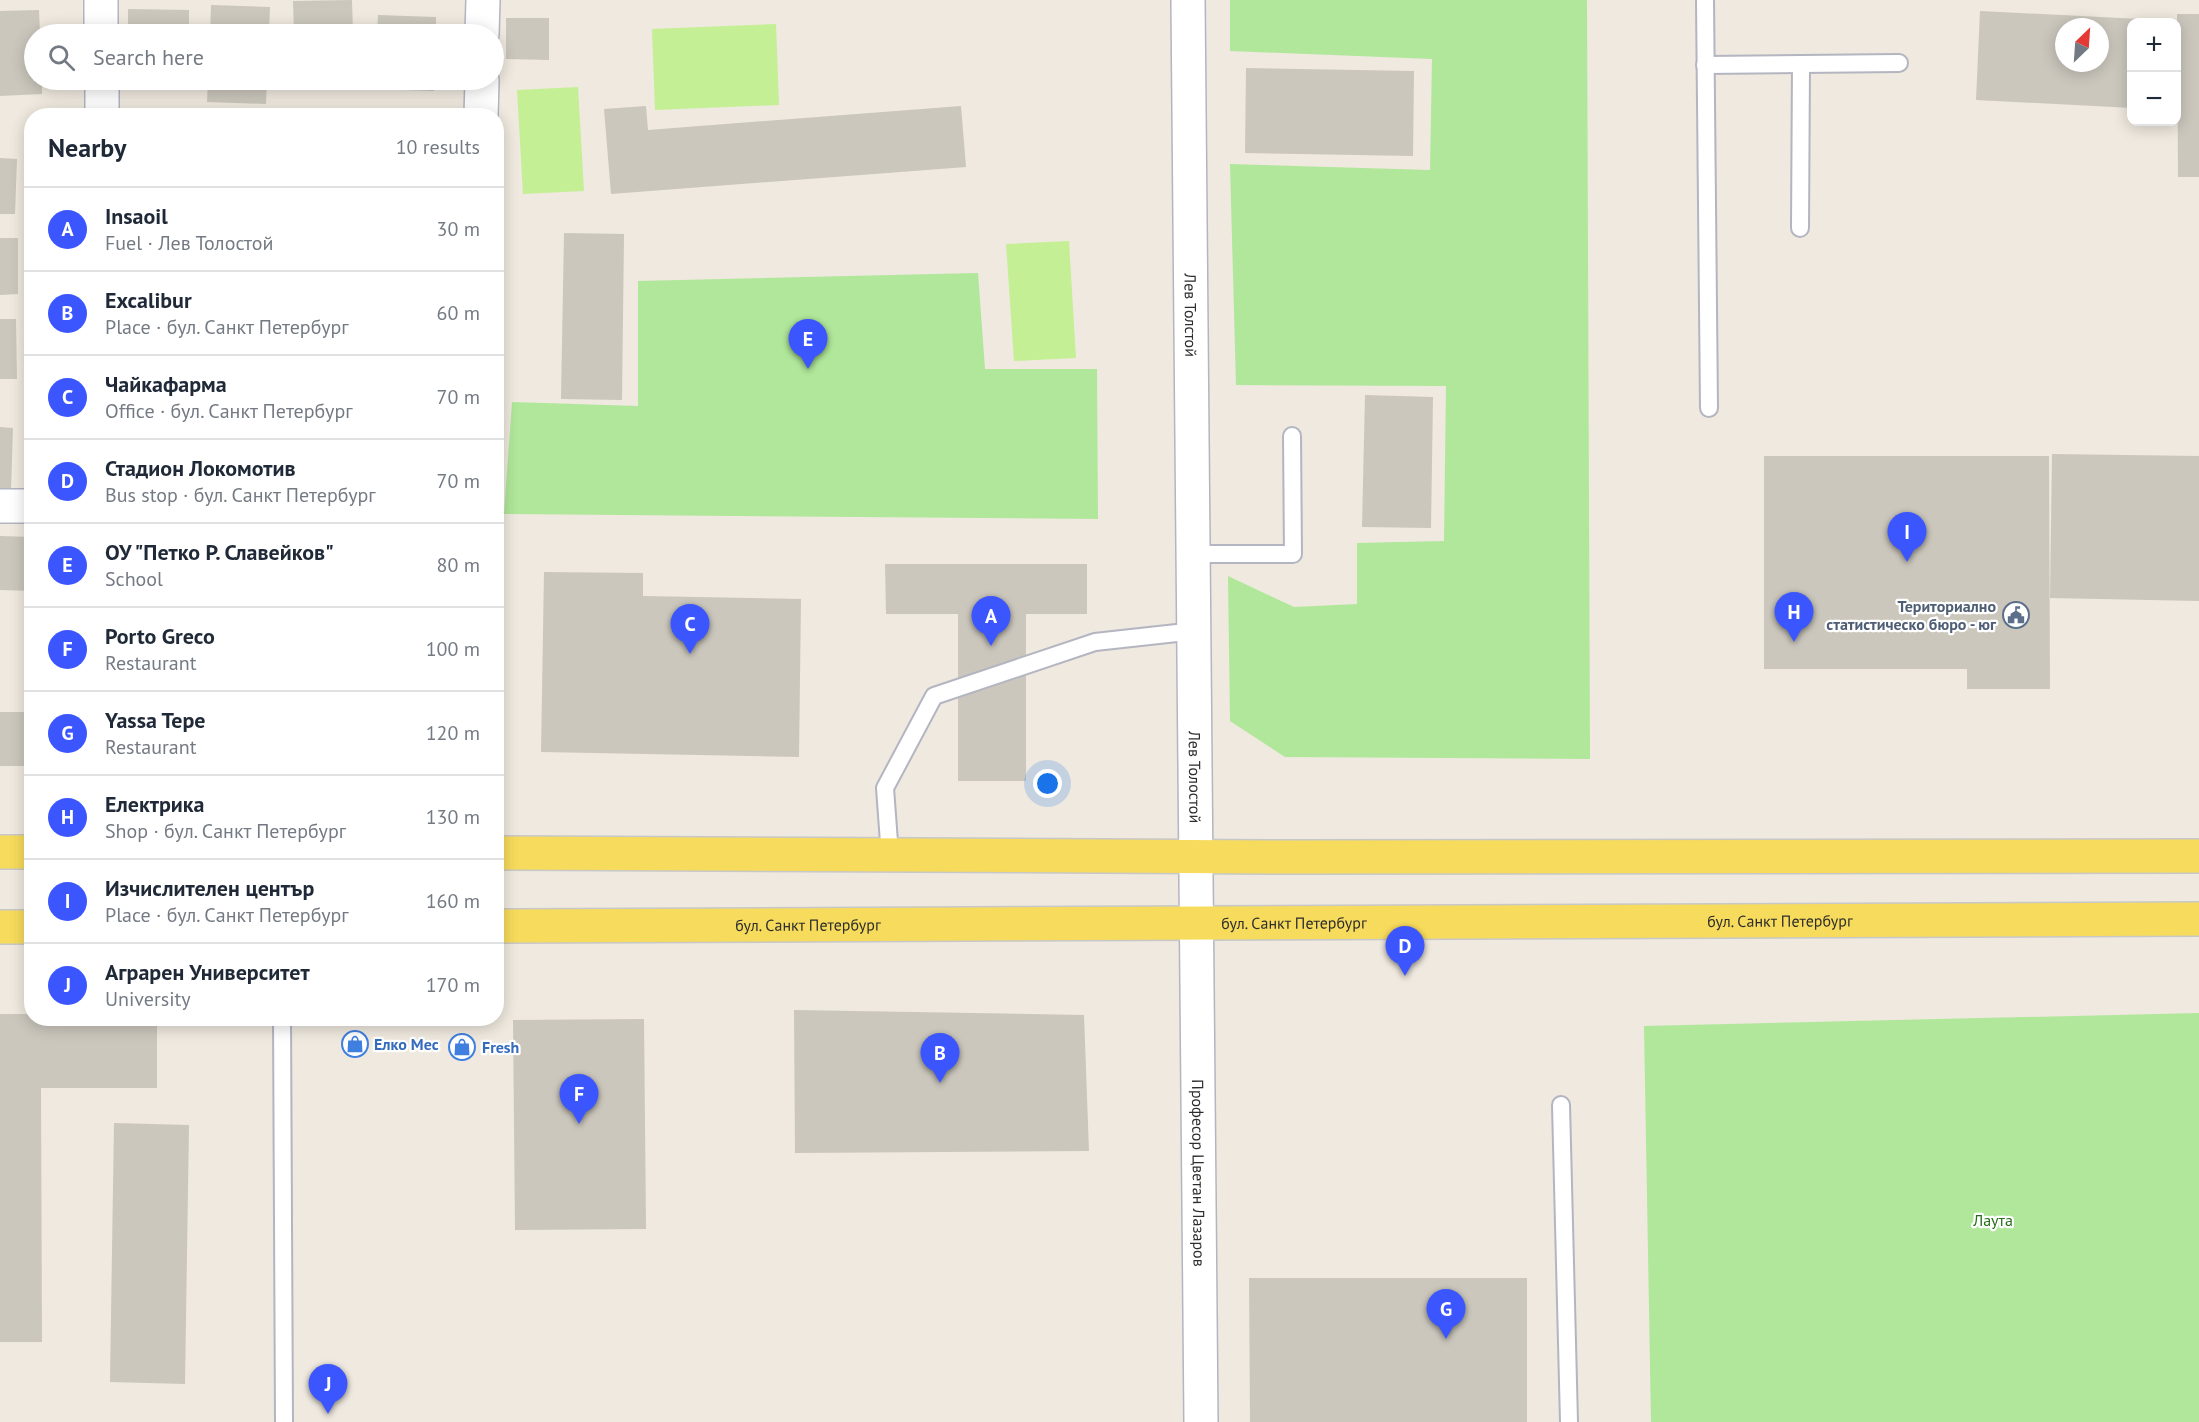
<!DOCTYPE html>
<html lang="en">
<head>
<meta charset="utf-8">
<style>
	:root { --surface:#fff; --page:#f6f6f7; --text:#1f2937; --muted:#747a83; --line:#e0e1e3; --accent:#3c56ff }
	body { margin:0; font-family:"PT Sans",sans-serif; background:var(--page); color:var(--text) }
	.controls { position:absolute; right:18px; top:18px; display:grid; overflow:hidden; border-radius:12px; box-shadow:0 3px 15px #0003 }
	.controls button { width:54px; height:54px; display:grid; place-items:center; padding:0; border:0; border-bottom:2px solid var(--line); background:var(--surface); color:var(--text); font:30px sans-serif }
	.compass { position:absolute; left:2055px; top:18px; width:54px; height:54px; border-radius:50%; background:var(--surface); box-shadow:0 3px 15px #0003; rotate:25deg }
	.you { position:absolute; left:1048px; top:784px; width:21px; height:21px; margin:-15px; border:4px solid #fff; border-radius:50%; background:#1a73e8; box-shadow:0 0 0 9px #1a73e833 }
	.badge { display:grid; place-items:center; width:39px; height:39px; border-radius:50%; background:var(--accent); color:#fff; font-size:20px; font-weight:700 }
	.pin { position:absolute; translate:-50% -50px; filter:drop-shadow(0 2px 3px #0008) }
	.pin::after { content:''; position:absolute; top:32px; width:21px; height:18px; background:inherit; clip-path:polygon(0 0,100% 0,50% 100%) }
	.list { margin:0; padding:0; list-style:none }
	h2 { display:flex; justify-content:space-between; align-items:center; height:78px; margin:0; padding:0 24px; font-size:26px }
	h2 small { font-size:20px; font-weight:400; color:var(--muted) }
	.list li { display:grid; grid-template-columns:39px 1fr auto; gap:18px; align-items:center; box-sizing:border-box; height:84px; padding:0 24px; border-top:2px solid var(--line) }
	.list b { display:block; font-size:22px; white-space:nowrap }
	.list p { margin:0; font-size:20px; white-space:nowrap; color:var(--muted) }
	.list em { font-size:20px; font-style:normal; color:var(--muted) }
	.icon { flex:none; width:33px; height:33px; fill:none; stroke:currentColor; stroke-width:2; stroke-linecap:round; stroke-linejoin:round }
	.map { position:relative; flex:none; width:2199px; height:1422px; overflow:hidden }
	.search { position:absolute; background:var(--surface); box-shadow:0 3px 15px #0003; left:24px; top:24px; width:480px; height:66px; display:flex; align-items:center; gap:15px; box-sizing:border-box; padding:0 21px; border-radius:33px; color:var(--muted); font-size:22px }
	.panel { position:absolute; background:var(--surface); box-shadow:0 3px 15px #0003; left:24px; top:108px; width:480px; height:918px; border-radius:24px }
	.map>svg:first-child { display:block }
	.green { fill:#b0e79a }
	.pitch { fill:#c4ef95 }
	.building { fill:#cbc7bd; fill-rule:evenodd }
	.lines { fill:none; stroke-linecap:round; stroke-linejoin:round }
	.lane-casing { stroke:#b3b5c1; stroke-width:20 }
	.street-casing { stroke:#b3b5c1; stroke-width:36 }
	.secondary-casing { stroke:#b3b5c1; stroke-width:36 }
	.primary-casing { stroke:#c8c8c8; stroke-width:36 }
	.lane { stroke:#fff; stroke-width:16 }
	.street { stroke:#fff; stroke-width:33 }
	.secondary { stroke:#fff; stroke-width:33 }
	.primary { stroke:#f7db5c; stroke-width:33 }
	.labels { text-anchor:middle; stroke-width:4.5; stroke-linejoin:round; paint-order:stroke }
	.street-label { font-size:16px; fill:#2d2d2d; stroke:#fff }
	.service-label { font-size:16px; font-weight:bold; fill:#4e5e75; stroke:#fff; text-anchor:end }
	.shop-label { font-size:16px; font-weight:bold; fill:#366cbe; stroke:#fff; text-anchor:start }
	.park-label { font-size:16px; fill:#256f18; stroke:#fff }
</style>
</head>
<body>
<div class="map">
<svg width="2199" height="1422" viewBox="0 0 2199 1422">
	<rect width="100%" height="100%" fill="#efe9df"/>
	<g class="green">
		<polygon points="1230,0 1587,0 1590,759 1285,757 1230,721 1228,576 1294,607 1357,604 1357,543 1444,541 1446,386 1236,385 1230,164 1430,170 1432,59 1230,51"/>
		<polygon points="978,273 985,369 1097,369 1098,519 504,514 512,402 638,406 638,281"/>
		<polygon points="2199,1013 2199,1422 1651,1422 1644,1026"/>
	</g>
	<g class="pitch">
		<polygon points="776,24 779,105 655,110 652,29"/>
		<polygon points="578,87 584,191 523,194 517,90"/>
		<polygon points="1069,241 1076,358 1014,361 1006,244"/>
	</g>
	<g class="building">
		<polygon points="352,0 353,34 294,34 293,1"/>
		<polygon points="211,5 270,7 269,34 210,34"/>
		<polygon points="128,9 189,10 189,34 128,34"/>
		<polygon points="39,10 40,34 34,34 34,80 42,80 42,94 0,96 0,11"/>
		<path d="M1980,11L2140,19L2139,22H2132V108L1976,100ZM2064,27H2100V63H2064Z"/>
		<polygon points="2177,14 2199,14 2199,177 2178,177"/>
		<polygon points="378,15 436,17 436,34 377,34"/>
		<polygon points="506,18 549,18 549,60 506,59"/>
		<polygon points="1246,68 1414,71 1413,156 1245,153"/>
		<polygon points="127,80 188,80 188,87 127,85"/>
		<polygon points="208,80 267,80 266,104 207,102"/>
		<polygon points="375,80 434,80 434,91 375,89"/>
		<polygon points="646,106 648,130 961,106 966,167 611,194 604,109"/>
		<polygon points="0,158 17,159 15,214 0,214"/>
		<polygon points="564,233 624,234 622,400 561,399"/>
		<polygon points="0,238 18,238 18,294 0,295"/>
		<polygon points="0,319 16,319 17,379 0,379"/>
		<polygon points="1365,395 1433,397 1431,528 1362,527"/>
		<polygon points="0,427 13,428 11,490 0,489"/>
		<polygon points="2052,454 2199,456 2199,601 2050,598"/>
		<polygon points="1764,456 2049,456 2050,689 1967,689 1967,669 1764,669"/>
		<polygon points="0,536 32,537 32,591 0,590"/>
		<polygon points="885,564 1087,564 1087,614 1026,614 1026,781 958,781 958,614 886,614"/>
		<polygon points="544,572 643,573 643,596 801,599 799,757 541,752"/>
		<rect x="0" y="712" width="32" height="54"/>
		<polygon points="794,1010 1084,1015 1089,1151 795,1153"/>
		<polygon points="0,1014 32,1014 32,1018 157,1018 157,1088 41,1088 42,1342 0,1342"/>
		<polygon points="644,1019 646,1229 515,1230 513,1020"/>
		<polygon points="114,1123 189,1125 185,1384 110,1382"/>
		<polygon points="1249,1278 1527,1278 1527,1422 1250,1422"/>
	</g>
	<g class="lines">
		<defs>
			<g id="lane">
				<polyline points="1705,0 1709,408"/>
				<polyline points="1705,65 1899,63"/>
				<polyline points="1800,228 1801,64"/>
				<polyline points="1194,554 1293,554 1292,436"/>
				<polyline points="890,856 885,788 934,696 1095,642 1195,631"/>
				<polyline points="282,1018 284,1422"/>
				<polyline points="1561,1105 1569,1422"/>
			</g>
			<g id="street">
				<polyline points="101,0 101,34"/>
				<polyline points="482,34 483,0"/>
				<polyline points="102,80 102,116"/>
				<polyline points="481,116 482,80"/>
				<polyline points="0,506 32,506"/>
			</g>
			<g id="secondary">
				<path id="s1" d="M1188,0L1201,1422"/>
			</g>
			<g id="primary">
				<polyline points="0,852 32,852"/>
				<polyline points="496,853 1294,857 2199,856"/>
				<path id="s2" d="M496,926L2199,919"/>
				<polyline points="0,927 32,927"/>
			</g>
		</defs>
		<use href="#lane" class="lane-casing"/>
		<use href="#street" class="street-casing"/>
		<use href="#secondary" class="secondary-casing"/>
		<use href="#primary" class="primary-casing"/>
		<use href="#lane" class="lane"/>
		<use href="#street" class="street"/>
		<use href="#secondary" class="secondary"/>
		<use href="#primary" class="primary"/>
	</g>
	<defs>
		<symbol id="civic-ring" viewBox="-11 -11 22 22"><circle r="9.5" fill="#fff" stroke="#5c6f8a" stroke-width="1.5"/><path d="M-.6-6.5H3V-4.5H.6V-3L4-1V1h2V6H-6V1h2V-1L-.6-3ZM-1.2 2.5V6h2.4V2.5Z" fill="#5c6f8a"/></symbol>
		<symbol id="shop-ring" viewBox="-11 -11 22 22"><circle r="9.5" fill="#fff" stroke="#3f7fe0" stroke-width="1.5"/><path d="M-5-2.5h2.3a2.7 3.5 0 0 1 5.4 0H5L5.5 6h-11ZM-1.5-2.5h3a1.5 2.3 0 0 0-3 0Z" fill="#3f7fe0"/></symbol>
	</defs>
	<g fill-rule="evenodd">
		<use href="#civic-ring" x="2001" y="600" width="30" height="30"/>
		<use href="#shop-ring" x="340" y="1029" width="30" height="30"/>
		<use href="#shop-ring" x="447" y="1032" width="30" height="30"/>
	</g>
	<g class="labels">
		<g class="street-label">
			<text dy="6" stroke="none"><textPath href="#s1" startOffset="315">Лев Толстой</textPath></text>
			<text dy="6" stroke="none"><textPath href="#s1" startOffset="777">Лев Толостой</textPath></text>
			<text dy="6" stroke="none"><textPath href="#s2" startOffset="1284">бул. Санкт Петербург</textPath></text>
			<text dy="6" stroke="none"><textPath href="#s2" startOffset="798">бул. Санкт Петербург</textPath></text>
			<text dy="6" stroke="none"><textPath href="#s2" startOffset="312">бул. Санкт Петербург</textPath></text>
			<text dy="6" stroke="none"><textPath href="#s1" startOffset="1173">Професор Цветан Лазаров</textPath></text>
		</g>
		<g class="service-label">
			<text x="1996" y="612">Териториално<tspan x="1996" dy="18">статистическо бюро - юг</tspan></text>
		</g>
		<g class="shop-label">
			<text x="374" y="1050">Елко Мес</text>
			<text x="482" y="1053">Fresh</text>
		</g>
		<g class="park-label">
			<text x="1993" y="1226">Лаута</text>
		</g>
	</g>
</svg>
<div class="controls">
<button>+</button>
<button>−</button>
</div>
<svg class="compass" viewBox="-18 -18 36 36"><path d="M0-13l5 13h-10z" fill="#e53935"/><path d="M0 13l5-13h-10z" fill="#747a83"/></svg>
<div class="you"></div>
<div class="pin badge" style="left:991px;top:646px">A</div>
<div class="pin badge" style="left:940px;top:1083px">B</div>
<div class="pin badge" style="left:690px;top:654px">C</div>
<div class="pin badge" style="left:1405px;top:976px">D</div>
<div class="pin badge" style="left:808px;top:369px">E</div>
<div class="pin badge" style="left:579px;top:1124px">F</div>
<div class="pin badge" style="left:1446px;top:1339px">G</div>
<div class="pin badge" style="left:1794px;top:642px">H</div>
<div class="pin badge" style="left:1907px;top:562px">I</div>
<div class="pin badge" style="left:328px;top:1414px">J</div>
<div class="search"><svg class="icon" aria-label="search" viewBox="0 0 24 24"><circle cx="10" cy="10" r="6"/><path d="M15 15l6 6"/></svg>Search here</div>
<section class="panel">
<h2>Nearby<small>10 results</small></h2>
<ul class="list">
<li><span class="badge">A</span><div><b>Insaoil</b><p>Fuel · Лев Толостой</p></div><em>30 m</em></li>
<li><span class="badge">B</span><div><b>Excalibur</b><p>Place · бул. Санкт Петербург</p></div><em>60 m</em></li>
<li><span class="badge">C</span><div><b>Чайкафарма</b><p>Office · бул. Санкт Петербург</p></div><em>70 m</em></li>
<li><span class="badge">D</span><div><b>Стадион Локомотив</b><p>Bus stop · бул. Санкт Петербург</p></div><em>70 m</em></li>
<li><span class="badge">E</span><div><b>ОУ &quot;Петко Р. Славейков&quot;</b><p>School</p></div><em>80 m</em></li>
<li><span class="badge">F</span><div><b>Porto Greco</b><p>Restaurant</p></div><em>100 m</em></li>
<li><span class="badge">G</span><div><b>Yassa Tepe</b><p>Restaurant</p></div><em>120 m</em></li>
<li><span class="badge">H</span><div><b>Електрика</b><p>Shop · бул. Санкт Петербург</p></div><em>130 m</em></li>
<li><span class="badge">I</span><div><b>Изчислителен център</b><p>Place · бул. Санкт Петербург</p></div><em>160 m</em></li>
<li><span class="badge">J</span><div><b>Аграрен Университет</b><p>University</p></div><em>170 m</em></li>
</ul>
</section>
</div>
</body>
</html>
